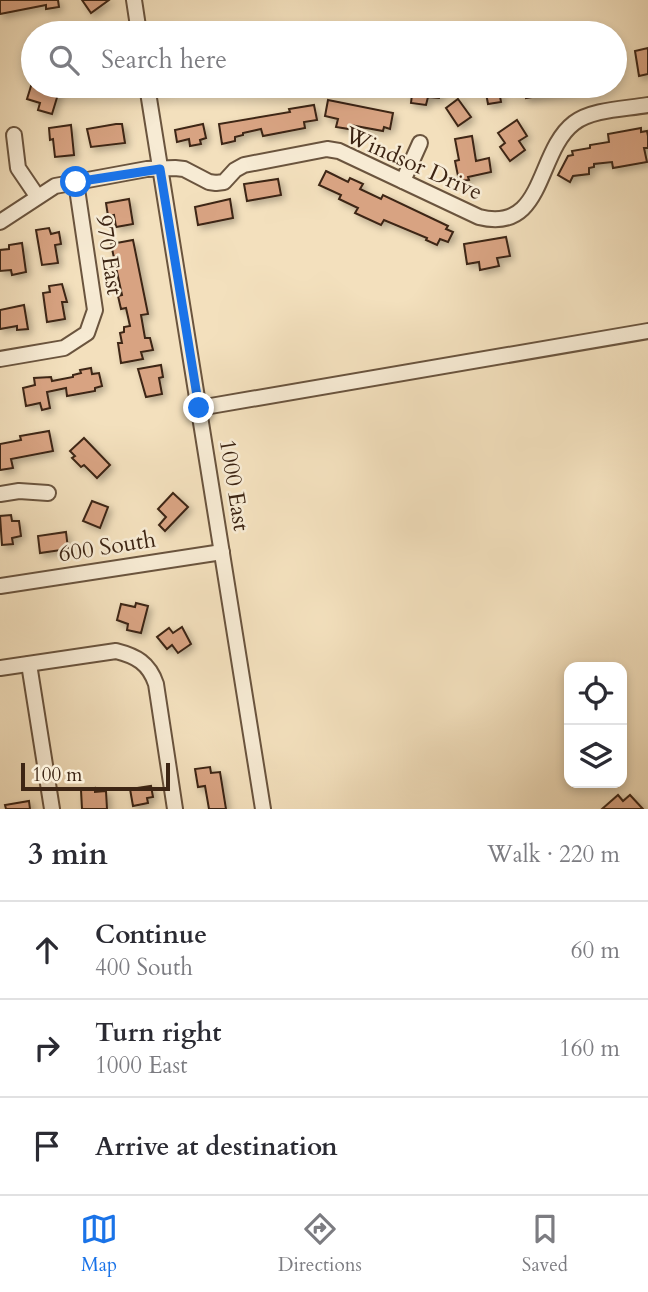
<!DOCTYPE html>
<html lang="en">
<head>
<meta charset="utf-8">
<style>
	:root { --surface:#fff; --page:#f7f7f7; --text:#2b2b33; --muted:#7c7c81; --line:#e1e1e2; --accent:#1a73e8 }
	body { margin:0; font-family:Cardo,serif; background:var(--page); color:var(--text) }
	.controls { position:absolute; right:21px; bottom:21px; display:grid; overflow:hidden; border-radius:14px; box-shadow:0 4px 10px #0003 }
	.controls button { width:63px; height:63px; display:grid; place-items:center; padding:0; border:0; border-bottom:2px solid var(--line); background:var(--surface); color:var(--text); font:35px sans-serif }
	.scale { position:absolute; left:21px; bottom:18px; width:149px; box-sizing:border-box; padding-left:7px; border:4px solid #3d2514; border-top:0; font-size:19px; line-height:24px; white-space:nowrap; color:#3d2514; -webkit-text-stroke:5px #f7ebd4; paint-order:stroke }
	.stop { position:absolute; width:21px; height:21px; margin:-16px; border:5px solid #1a73e8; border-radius:50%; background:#fff }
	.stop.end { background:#1a73e8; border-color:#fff; box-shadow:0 2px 7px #0008 }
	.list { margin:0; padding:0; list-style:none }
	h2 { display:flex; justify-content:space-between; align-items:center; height:91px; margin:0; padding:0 28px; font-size:30px }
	h2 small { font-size:23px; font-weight:400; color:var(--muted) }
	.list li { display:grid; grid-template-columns:46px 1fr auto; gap:21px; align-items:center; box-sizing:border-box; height:98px; padding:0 28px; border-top:2px solid var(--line) }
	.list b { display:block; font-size:26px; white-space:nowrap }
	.list p { margin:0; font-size:23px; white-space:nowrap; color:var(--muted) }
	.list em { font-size:23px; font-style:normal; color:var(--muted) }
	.icon { flex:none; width:38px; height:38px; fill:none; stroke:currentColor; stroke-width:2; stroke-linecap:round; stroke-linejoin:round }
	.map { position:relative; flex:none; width:648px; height:809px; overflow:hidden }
	.search { position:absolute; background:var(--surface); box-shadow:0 4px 10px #0003; left:21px; right:21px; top:21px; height:77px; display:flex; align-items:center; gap:18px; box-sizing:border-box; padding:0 24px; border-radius:38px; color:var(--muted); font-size:26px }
	.sheet { height:385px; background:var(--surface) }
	nav { display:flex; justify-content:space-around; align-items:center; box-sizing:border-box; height:98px; border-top:2px solid var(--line); background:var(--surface); font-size:19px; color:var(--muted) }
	nav a { display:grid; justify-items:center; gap:4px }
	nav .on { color:var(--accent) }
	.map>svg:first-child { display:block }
	.building { fill:#d8a382; stroke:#3d2514; stroke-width:2; filter:url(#shadow) }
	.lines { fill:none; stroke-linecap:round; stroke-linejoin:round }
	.minor-casing { stroke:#6a543e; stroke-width:18 }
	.minor { stroke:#f7ebd4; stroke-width:14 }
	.route { stroke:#1a73e8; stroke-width:9 }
	.labels { text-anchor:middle; stroke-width:5; stroke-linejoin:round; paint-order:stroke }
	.street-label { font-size:23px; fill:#3d2514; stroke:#f7ebd4 }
</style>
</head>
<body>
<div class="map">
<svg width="648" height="809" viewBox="0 0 648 809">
	<defs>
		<filter id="shadow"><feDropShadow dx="3.5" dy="3.5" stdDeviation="3.5" flood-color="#0004"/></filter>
	</defs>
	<rect width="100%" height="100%" fill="#f3e0bd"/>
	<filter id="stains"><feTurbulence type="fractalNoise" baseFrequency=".00286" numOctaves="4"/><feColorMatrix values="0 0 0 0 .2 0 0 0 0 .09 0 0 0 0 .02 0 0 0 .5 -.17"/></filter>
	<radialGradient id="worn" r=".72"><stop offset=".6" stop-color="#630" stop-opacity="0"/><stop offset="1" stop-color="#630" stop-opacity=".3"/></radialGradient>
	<g class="building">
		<polygon points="0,0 58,0 59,7 46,9 46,5 0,14"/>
		<polygon points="82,0 109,0 91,13"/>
		<polygon points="648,48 648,74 639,76 635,51"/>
		<polygon points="31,86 43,86 59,91 52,114 38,110 40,103 27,99"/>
		<polygon points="413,86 441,86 439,98 428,97 426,105 411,103"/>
		<polygon points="574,86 574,90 526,98 524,87"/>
		<polygon points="499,91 501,102 488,104 486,93"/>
		<polygon points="458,99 471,117 458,126 446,108"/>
		<polygon points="328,100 393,113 390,129 384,127 383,131 350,125 349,129 336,127 338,119 325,116"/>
		<polygon points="314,105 317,120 304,122 305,128 263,136 261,129 243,133 243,135 235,137 235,141 222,144 219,124 290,112 289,109"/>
		<polygon points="517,120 527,136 519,141 525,150 510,161 500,147 505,143 498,133"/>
		<polygon points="116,124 122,124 125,143 91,147 87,129"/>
		<polygon points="203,124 206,138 200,140 201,144 190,146 189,139 177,142 175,130"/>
		<polygon points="71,125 74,155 55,157 53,139 50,140 49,128"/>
		<polygon points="641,128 641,132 647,131 648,136 648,148 644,148 647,162 613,168 612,162 594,164 594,167 589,168 589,174 573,176 570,182 558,175 568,156 573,155 572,151 590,148 590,145 609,142 608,134"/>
		<polygon points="472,136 476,161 489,158 491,172 468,177 469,180 459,181 455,161 459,160 455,139"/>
		<polygon points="326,171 348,182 350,178 363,184 360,189 381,199 383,195 448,226 446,229 453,232 448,242 440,239 437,245 426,240 427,238 384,220 381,225 355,213 358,208 339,199 341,195 319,185"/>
		<polygon points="278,179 281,195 247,201 244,184"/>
		<polygon points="129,199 133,224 116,227 114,215 108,216 106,203"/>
		<polygon points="230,199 233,218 198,225 195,207"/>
		<polygon points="49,228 51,234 59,232 61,244 55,245 58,263 42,265 36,230"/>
		<polygon points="506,237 510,256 497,258 499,266 480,270 479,262 467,264 464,244"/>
		<polygon points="133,240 148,314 141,315 145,338 150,338 153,350 141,352 143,359 121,363 118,343 122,343 120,333 124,332 124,327 130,326 126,308 121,309 118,296 122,295 111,244"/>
		<polygon points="22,243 26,272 12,275 11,270 0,271 0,250 9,249 9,245"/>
		<polygon points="62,284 67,302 62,302 65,319 47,322 43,293 50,292 49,286"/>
		<polygon points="24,305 28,329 17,330 17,326 0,329 0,310"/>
		<polygon points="161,365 163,377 159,378 162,394 146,397 138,369"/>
		<polygon points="91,368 92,374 99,373 102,386 95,388 95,391 67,396 66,388 47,392 50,408 42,410 40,403 26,406 23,388 35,385 34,378 51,377 52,381 73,377 73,375 81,373 80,370"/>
		<polygon points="49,431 53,451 11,459 13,468 0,470 0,444 21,440 20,436"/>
		<polygon points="84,438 110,465 97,478 84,465 81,467 72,458 75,456 70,451"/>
		<polygon points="173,493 188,507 165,531 159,525 166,517 158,509"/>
		<polygon points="92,501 108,507 100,528 83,521"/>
		<polygon points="11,515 12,521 19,521 21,536 12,538 13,544 2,545 0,516"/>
		<polygon points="66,532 68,549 40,553 38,536"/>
		<polygon points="136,603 148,606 141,633 127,630 128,624 117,620 121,604 135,607"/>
		<polygon points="182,627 191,644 178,653 172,645 167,649 157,637 169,628 173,633"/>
		<polygon points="210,767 211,773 220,772 226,809 209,809 205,786 198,787 195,769"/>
		<polygon points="151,786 153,797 147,798 148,803 133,806 130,789"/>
		<polygon points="95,788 95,792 106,791 107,809 82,809 81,790"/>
		<polygon points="618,795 623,801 630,795 643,809 602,809"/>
		<polygon points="29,801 30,809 6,809 5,805"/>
	</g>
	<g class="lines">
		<defs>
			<g id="minor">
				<polyline points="134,0 139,33"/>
				<polyline points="147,86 263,809"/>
				<polyline points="14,135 18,168 37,196"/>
				<polyline points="403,181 420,143"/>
				<path d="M0,222L55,186L147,169L175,168L184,169L209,182L216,183L224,182L235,170L244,165L327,149L339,151L479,217C545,234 536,152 574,123C592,109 626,109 648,105"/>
				<polyline points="0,359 64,348 87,333 95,310 76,182"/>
				<polyline points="199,408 648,331"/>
				<polyline points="0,494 19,491 48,493"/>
				<polyline points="0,586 222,552"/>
				<polyline points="29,664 52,809"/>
				<path d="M0,668L116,651C136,656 149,663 156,684L175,809"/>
			</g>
		</defs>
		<use href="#minor" class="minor-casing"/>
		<use href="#minor" class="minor"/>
	</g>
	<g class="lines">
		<polyline class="route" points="76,182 160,169 199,408"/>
	</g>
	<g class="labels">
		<g class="street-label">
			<text transform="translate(414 163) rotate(24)" y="8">Windsor Drive</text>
			<text transform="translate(110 255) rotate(82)" y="8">970 East</text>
			<text transform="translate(235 485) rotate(81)" y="8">1000 East</text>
			<text transform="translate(107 546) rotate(-9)" y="8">600 South</text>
		</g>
	</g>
	<rect width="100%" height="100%" filter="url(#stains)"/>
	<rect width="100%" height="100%" fill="url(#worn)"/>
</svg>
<div class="controls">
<button><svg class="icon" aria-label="locate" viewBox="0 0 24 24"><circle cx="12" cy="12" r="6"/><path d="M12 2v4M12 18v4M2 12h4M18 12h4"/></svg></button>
<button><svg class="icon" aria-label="layers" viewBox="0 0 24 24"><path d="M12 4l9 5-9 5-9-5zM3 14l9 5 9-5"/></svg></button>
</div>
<div class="scale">100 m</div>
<div class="stop" style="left:76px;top:182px"></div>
<div class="stop end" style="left:199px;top:408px"></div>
<div class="search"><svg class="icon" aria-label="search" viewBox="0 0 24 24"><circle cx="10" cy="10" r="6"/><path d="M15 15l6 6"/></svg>Search here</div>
</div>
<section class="sheet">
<h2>3 min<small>Walk · 220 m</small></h2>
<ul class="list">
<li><svg class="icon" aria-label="ahead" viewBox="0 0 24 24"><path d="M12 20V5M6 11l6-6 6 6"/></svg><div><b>Continue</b><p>400 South</p></div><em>60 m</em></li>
<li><svg class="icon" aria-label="right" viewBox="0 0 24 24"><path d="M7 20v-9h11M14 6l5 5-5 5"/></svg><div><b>Turn right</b><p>1000 East</p></div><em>160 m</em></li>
<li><svg class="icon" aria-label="arrive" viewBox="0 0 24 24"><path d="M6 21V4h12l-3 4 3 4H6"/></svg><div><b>Arrive at destination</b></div></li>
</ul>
</section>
<nav>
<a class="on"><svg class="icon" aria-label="map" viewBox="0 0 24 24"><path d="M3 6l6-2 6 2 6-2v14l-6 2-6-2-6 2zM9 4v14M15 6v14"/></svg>Map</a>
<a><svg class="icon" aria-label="directions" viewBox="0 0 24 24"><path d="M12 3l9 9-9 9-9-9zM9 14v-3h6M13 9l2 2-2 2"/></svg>Directions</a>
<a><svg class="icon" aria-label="saved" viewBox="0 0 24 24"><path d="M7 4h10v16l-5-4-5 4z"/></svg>Saved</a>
</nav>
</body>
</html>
